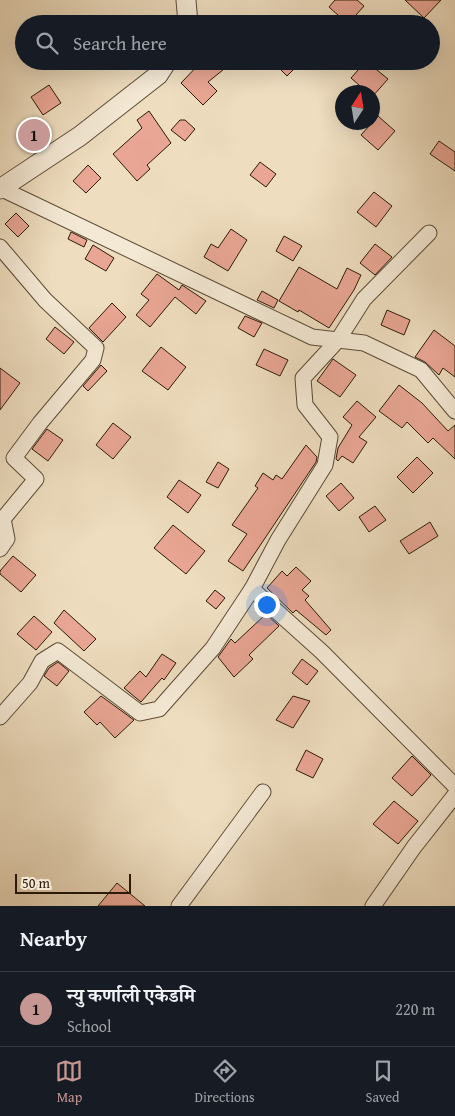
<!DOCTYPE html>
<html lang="en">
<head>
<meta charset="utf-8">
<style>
	:root { --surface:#171b24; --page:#20242c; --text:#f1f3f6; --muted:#9ea1a6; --line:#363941; --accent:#c59692 }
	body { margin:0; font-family:"Gentium Book Plus","Noto Serif Devanagari",serif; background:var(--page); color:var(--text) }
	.compass { position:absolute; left:335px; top:85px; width:45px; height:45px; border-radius:50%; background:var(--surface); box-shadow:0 5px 20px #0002; rotate:12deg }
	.scale { position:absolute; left:15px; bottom:12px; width:116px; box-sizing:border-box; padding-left:5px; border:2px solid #2d1a08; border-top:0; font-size:14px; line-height:18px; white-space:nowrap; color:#2d1a08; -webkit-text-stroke:4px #f4e9d5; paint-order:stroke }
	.you { position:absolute; left:266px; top:604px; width:18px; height:18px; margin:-12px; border:4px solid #fff; border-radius:50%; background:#1a73e8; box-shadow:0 0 0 8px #1a73e833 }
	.badge { display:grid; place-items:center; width:32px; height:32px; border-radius:50%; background:var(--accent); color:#111; font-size:16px; font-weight:700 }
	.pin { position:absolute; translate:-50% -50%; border:2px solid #fff; box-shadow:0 1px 5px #0006 }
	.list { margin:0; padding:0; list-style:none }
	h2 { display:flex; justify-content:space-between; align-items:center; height:65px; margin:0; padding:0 20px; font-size:21px }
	h2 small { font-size:16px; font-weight:400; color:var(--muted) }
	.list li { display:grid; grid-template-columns:32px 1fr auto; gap:15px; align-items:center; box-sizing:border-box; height:75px; padding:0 20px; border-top:1px solid var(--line) }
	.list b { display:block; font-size:19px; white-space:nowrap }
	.list p { margin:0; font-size:16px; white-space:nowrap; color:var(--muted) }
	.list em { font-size:16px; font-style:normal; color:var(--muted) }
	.icon { flex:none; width:28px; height:28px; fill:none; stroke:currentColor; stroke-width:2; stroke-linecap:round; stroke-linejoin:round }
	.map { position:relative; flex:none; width:455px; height:906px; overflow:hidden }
	.search { position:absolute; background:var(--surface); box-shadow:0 5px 20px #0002; left:15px; right:15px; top:15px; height:55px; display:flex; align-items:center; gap:12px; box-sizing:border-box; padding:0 18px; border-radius:28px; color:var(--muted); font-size:19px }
	.sheet { height:140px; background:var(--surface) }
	nav { display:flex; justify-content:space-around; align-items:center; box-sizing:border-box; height:70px; border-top:1px solid var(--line); background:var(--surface); font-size:14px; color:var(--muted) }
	nav a { display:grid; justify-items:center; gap:2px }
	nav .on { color:var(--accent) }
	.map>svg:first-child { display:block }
	.building { fill:#e9a694; stroke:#2d1a08 }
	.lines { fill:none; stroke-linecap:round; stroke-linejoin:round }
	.minor-casing { stroke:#5d4b36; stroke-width:17 }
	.tertiary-casing { stroke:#5d4b36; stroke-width:21 }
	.minor { stroke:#f4e9d5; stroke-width:15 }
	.tertiary { stroke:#f4e9d5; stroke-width:19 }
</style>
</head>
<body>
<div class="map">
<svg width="455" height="906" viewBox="0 0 455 906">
	<rect width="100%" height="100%" fill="#eeddbf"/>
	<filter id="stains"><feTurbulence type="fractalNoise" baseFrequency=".004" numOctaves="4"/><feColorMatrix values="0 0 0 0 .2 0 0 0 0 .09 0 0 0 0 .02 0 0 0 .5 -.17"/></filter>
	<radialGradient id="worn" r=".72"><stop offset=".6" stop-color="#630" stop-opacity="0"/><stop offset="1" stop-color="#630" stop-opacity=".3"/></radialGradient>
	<g class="building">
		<polygon points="335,0 357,0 364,6 348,24 329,7"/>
		<polygon points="405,0 441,0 424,18"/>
		<polygon points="202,61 234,61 208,82 217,91 203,105 181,83"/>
		<polygon points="272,61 302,61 287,76"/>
		<polygon points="366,61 388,79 372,97 372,92 367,92 351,78"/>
		<polygon points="49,85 61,103 43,115 31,97"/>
		<polygon points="149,111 171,143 147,165 150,169 137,181 113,154 142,128 137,120"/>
		<polygon points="378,116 395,131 378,150 361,135"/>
		<polygon points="180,120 185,120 195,129 185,141 171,130"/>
		<polygon points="439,141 455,152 455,171 430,154"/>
		<polygon points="260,162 276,174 266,187 250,175"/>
		<polygon points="88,165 101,178 86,193 73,181"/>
		<polygon points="374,192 392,206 376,227 357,212"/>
		<polygon points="16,213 29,226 18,237 5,224"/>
		<polygon points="231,229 247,240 228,271 204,257 211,244 218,248"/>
		<polygon points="71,232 87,240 84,247 68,239"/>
		<polygon points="284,236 302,246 293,261 276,251"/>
		<polygon points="375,244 392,257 375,275 360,263"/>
		<polygon points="93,245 114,258 106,271 85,259"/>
		<polygon points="299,267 337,289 347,268 361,275 354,290 329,328 299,310 298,312 279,301"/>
		<polygon points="157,274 179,290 182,285 206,301 196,314 175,297 150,327 136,315 149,300 141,294"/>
		<polygon points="262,291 278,300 274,308 257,300"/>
		<polygon points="112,303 126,317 103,342 89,328"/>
		<polygon points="387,310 410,320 404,335 381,325"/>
		<polygon points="245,316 262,323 254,337 238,328"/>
		<polygon points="55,327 74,342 64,354 46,339"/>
		<polygon points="434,330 455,346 455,377 443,368 439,375 425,362 415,357"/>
		<polygon points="161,347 186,367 168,390 142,371"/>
		<polygon points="264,349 288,360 280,376 256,365"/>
		<polygon points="333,359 356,375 340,397 317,381"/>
		<polygon points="101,365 107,371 88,391 83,386"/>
		<polygon points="0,368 20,383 0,410"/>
		<polygon points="399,385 422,403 448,431 455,425 455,459 433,438 428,443 407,422 402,428 379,411"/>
		<polygon points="357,401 376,417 359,437 367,442 353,463 342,456 338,461 336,459 338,448 352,425 343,417"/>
		<polygon points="113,423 131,437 113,459 96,445"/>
		<polygon points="47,429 63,440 48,461 32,449"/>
		<polygon points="306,445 317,457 316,462 243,571 228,561 247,534 232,525 258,488 255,486 263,473 273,480 276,475 282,479"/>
		<polygon points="417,457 433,473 413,493 397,477"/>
		<polygon points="218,462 229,469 218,488 206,482"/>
		<polygon points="179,480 201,495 188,513 167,497"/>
		<polygon points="341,483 354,498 339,511 326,496"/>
		<polygon points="375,506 386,520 369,532 359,517"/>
		<polygon points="430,522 438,536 409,554 400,541"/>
		<polygon points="173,525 205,551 186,574 154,548"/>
		<polygon points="13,556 36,575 21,592 0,574 0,571"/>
		<polygon points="296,567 311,581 302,590 309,596 305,600 331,630 326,635 296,610 293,613 267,588 282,571 287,576"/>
		<polygon points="215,590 225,598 216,609 206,601"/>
		<polygon points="64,610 96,639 84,651 54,623"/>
		<polygon points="266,614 279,626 249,655 253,659 234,677 218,657 231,639 235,643"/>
		<polygon points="34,616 52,632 36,650 17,634"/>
		<polygon points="162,654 176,663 164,680 162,678 141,702 124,688 140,671 146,677"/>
		<polygon points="302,659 318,671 307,685 292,673"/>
		<polygon points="58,662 69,671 57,686 44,676 49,668"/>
		<polygon points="101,696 134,720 115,738 100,722 97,725 84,712"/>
		<polygon points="293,696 310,701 293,728 276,720"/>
		<polygon points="306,750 323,759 313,778 296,770"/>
		<polygon points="412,756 431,775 412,796 392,778"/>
		<polygon points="394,801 418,821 398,844 373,824"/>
		<polygon points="117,883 145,906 98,906"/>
	</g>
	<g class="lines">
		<defs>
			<g id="minor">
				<polyline points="0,188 312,337 364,343 421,370 455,411"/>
				<polyline points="429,233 364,299 338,340 303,378 305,405 330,437 325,465 278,540 252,589 322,652 455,786"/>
				<polyline points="0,247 45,300 96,348 93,360 40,423 14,458 36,479 3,519 7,539 0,549"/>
				<polyline points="0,717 30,683 42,661 58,651 140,713 159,709 213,648 252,589"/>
				<polyline points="179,906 263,792"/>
				<polyline points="373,906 414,847 455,795"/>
			</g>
			<g id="tertiary">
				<polyline points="186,0 188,24"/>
				<polyline points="0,189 80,136 158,75 167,61"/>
			</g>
		</defs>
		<use href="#minor" class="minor-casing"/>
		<use href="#tertiary" class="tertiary-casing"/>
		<use href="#minor" class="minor"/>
		<use href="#tertiary" class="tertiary"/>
	</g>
	<rect width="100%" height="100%" filter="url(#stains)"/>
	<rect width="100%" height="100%" fill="url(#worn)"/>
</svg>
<svg class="compass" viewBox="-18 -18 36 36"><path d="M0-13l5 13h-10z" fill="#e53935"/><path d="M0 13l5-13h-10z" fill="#9ea1a6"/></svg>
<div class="scale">50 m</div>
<div class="you"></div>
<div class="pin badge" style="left:34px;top:135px">1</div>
<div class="search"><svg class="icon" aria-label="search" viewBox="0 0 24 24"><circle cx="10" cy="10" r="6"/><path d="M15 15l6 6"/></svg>Search here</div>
</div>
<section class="sheet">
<h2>Nearby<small></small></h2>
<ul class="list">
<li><span class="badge">1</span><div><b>न्यु कर्णाली एकेडमि</b><p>School</p></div><em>220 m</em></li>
</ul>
</section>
<nav>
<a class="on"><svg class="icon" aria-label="map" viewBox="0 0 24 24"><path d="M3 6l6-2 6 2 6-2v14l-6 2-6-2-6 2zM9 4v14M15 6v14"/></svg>Map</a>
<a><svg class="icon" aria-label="directions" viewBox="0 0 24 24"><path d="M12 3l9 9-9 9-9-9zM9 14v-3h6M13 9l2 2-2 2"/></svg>Directions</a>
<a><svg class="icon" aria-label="saved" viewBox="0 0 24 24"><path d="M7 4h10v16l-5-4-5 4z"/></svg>Saved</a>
</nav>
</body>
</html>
